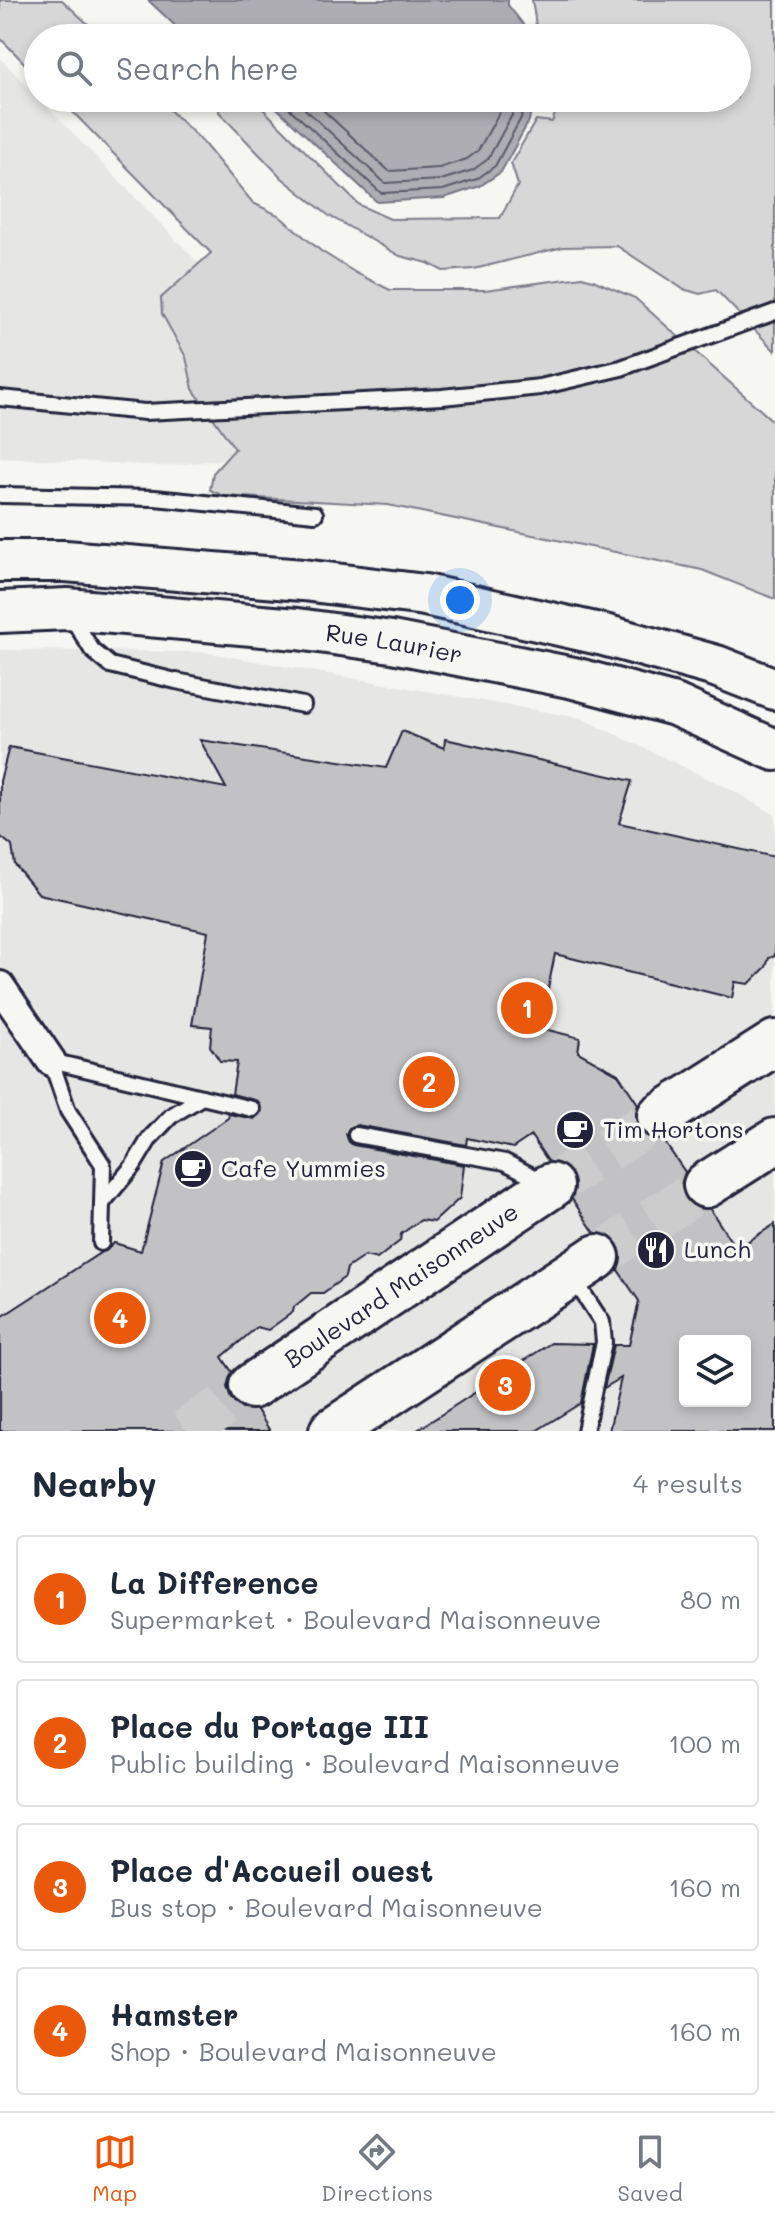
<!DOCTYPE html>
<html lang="en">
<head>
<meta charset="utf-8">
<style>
	:root { --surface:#fff; --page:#f2f2f3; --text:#1f2937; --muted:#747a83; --line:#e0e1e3; --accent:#ea580c }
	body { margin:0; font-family:Mali,sans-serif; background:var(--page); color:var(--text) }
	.controls { position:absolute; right:24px; bottom:24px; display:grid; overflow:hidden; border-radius:8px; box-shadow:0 4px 12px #0003 }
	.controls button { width:72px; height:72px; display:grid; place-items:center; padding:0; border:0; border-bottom:2px solid var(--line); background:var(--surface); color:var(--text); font:40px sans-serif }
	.you { position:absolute; left:460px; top:600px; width:28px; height:28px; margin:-20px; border:6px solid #fff; border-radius:50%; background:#1a73e8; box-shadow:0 0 0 12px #1a73e833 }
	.badge { display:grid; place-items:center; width:52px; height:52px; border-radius:50%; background:var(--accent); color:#fff; font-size:26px; font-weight:700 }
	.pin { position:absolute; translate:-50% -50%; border:4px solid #fff; box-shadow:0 2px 8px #0006 }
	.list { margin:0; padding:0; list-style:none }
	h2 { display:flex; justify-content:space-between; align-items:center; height:104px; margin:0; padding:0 32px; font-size:34px }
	h2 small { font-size:26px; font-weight:400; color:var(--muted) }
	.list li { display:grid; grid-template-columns:52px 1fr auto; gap:24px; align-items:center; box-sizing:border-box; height:128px; margin:0 16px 16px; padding:0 16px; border:2px solid var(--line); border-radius:8px }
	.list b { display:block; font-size:30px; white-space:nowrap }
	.list p { margin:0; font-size:26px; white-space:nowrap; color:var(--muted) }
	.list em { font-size:26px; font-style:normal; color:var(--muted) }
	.icon { flex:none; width:44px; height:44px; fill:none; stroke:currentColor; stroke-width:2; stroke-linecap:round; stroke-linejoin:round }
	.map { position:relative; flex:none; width:775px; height:1431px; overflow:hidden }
	.search { position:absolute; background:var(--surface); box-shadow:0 4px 12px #0003; left:24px; right:24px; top:24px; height:88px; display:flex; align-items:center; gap:20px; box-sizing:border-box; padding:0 28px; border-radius:44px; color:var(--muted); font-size:30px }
	.sheet { height:680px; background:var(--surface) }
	nav { display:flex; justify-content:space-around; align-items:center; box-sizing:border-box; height:112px; border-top:2px solid var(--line); background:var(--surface); font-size:22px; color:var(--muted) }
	nav a { display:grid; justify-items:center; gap:4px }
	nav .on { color:var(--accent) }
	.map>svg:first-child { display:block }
	.built { fill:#e6e6e4; fill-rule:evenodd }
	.green { fill:#d7d7d7; stroke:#7c7c89; stroke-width:2 }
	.water { fill:#adadb3; stroke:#757583; stroke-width:2 }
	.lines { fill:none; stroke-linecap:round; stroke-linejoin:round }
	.shore { stroke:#5a5a6b; stroke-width:2 }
	.building { fill:#c2c2c4; stroke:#22223b; stroke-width:2; fill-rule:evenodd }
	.primary-tunnel { stroke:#cccccd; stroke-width:44; stroke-dasharray:44 22; stroke-linecap:butt }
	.lane-casing { stroke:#22223b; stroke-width:20 }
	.street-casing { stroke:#22223b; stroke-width:34 }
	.secondary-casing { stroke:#22223b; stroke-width:46 }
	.primary-casing { stroke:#22223b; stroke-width:50 }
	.lane { stroke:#f6f6f2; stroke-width:14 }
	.street { stroke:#f6f6f2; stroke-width:28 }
	.secondary { stroke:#f6f6f2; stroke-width:40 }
	.primary { stroke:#f6f6f2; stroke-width:44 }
	.labels { text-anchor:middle; stroke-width:7; stroke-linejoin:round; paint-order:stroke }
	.street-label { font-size:24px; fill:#22223b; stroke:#f6f6f2 }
	.poi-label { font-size:24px; fill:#22223b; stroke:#f6f6f2; text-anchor:start }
</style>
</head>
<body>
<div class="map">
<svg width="775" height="1431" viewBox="0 0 775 1431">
	<rect width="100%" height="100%" fill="#f6f6f2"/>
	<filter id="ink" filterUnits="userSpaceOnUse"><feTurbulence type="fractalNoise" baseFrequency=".0125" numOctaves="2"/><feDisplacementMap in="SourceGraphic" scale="16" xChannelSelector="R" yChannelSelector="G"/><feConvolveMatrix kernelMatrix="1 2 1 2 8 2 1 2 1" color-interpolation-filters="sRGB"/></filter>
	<g filter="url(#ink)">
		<g class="built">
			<polygon points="0,58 216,281 247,457 164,466 0,457"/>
			<path d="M0,650L204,652L581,718L734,791L775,815V1431H0ZM685,1341H745V1401H685Z"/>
		</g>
		<g class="green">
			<polygon points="0,0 62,0 103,38 38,38 38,77 0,38"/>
			<polygon points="532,0 775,0 775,351 716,290 700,294 683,289 617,246 563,247 474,269 443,271 428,263 400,256 328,215 282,178 219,112 219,98 252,98 359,205 390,219 500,218 518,185 511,163 536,120 552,122 561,98 737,98 737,38 538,38"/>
			<polygon points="59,98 157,98 200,139 253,203 278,215 321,251 356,273 390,290 485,290 582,277 593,280 635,298 775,423 775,599 702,570 388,505 224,496 210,490 213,473 235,449 193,389 186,357 162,314 161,298 211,253"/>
		</g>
		<g class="water">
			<polygon points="148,0 508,0 508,5 526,28 525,38 188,38"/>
			<polygon points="266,98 533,98 529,121 501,172 480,186 444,198 377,202"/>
		</g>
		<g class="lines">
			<g class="shore">
				<polyline points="278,98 381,193 443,190 477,179 495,166 521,118 525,98"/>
				<polyline points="293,98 385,183 441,180 473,170 488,159 512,115 515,98"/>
				<polyline points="310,98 389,171 439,168 467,159 478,151 500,111 503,98"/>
			</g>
		</g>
		<g class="building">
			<path d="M402,731L444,748L445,739L632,781L619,823L775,857V956L769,958L766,967L749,984L735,982L732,998L555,954L540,1028L580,1038L578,1052L618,1074L638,1104L635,1118L639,1130L649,1138L663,1140L685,1172L681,1185L685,1199L695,1207L710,1209L736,1249L775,1224V1431H609L621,1378L604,1388L614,1345H629L639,1301L618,1270L622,1256L618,1244L608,1234L594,1232L572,1199L576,1185L571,1172L561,1163L548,1161L531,1136L513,1148L467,1138L466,1145L357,1125L349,1128L346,1134L349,1142L353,1145L464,1165L460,1198L434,1222L421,1220L401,1234L400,1241L377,1259L365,1256L347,1268L345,1277L323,1293H311L294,1307L293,1312L268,1330L257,1327L222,1357L232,1372L227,1387L231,1399L242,1409L257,1410L270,1431H0V1318L100,1253L106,1251L114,1243L141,1251L164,1162L228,1118L229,1114L254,1119L262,1111L258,1101L232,1094L237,1062L220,1061L210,1046L212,1027L192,1025L208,932L39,894L15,865L12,846L0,836V781L9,747L226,788L200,740L386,768ZM685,1341H745V1401H685Z"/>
			<polygon points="551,1343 593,1344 581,1403 536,1431 416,1431"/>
		</g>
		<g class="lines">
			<g class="primary-tunnel">
				<polyline points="551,1186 660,1116"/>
				<polyline points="597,1257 706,1185"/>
				<polyline points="186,1431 252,1386"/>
			</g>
			<defs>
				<g id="lane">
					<polyline points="0,398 145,412 442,397 540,387 621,368 775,312"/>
					<polyline points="0,495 155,498 315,514"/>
					<polyline points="71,616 92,650 110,665 176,681 303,705"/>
					<polyline points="51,1061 252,1109"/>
					<polyline points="51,1061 68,1111 103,1165 101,1243"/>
					<polyline points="356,1135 505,1162 544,1182"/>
					<polyline points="103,1202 133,1166 150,1138 171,1116 202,1097"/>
					<polyline points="573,1278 602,1322 604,1342 585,1431"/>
				</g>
				<polyline id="street" points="0,986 51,1061"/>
				<g id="secondary">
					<polyline points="0,561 65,561 303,580 425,595 604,635 716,666 775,689"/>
					<path id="s1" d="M0,612L67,609L297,629L392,642L574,678L675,705L775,750"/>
				</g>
				<g id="primary">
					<polyline points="660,1116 775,1043"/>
					<polyline points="706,1185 775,1141"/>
					<path id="s2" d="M252,1386L551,1186"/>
					<polyline points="332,1431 597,1257"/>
				</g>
			</defs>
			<use href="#lane" class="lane-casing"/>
			<use href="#street" class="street-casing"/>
			<use href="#secondary" class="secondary-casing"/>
			<use href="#primary" class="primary-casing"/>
			<use href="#lane" class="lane"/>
			<use href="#street" class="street"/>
			<use href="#secondary" class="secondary"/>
			<use href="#primary" class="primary"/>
		</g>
	</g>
	<defs>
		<symbol id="cafe-disc" viewBox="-11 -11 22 22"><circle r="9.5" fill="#22223b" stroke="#f6f6f2"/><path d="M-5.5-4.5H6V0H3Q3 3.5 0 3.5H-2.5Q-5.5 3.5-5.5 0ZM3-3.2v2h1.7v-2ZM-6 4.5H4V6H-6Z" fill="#fff"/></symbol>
		<symbol id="restaurant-disc" viewBox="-11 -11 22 22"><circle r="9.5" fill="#22223b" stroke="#f6f6f2"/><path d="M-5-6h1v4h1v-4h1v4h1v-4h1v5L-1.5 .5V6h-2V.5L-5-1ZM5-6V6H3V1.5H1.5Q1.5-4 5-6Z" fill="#fff"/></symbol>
	</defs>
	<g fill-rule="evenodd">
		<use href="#cafe-disc" x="553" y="1108" width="44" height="44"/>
		<use href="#cafe-disc" x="171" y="1147" width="44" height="44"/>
		<use href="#restaurant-disc" x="634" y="1228" width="44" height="44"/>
	</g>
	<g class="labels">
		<g class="street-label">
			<text dy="8" stroke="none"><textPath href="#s1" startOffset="396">Rue Laurier</textPath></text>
			<text dy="8" stroke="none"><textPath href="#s2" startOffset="180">Boulevard Maisonneuve</textPath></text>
		</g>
		<g class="poi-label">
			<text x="603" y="1138">Tim Hortons</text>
			<text x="221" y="1177">Cafe Yummies</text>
			<text x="684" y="1258">Lunch</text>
		</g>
	</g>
</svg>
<div class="controls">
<button><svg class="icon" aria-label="layers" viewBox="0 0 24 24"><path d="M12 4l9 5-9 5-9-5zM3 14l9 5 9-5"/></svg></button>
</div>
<div class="you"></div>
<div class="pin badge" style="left:527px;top:1008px">1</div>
<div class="pin badge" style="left:429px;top:1082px">2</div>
<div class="pin badge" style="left:505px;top:1385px">3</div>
<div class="pin badge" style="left:120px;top:1318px">4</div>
<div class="search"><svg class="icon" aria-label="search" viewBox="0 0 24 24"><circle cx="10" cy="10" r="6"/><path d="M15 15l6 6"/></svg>Search here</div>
</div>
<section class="sheet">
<h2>Nearby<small>4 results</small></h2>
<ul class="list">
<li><span class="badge">1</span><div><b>La Difference</b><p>Supermarket · Boulevard Maisonneuve</p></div><em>80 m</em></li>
<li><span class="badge">2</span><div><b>Place du Portage III</b><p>Public building · Boulevard Maisonneuve</p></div><em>100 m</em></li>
<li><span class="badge">3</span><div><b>Place d'Accueil ouest</b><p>Bus stop · Boulevard Maisonneuve</p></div><em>160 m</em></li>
<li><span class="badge">4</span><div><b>Hamster</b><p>Shop · Boulevard Maisonneuve</p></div><em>160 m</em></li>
</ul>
</section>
<nav>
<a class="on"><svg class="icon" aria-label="map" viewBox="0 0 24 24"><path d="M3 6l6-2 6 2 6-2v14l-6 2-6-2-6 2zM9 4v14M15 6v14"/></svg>Map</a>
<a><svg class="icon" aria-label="directions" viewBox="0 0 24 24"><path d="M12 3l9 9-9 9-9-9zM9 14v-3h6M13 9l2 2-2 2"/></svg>Directions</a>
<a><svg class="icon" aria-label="saved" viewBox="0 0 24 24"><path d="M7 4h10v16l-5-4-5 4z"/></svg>Saved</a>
</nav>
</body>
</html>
